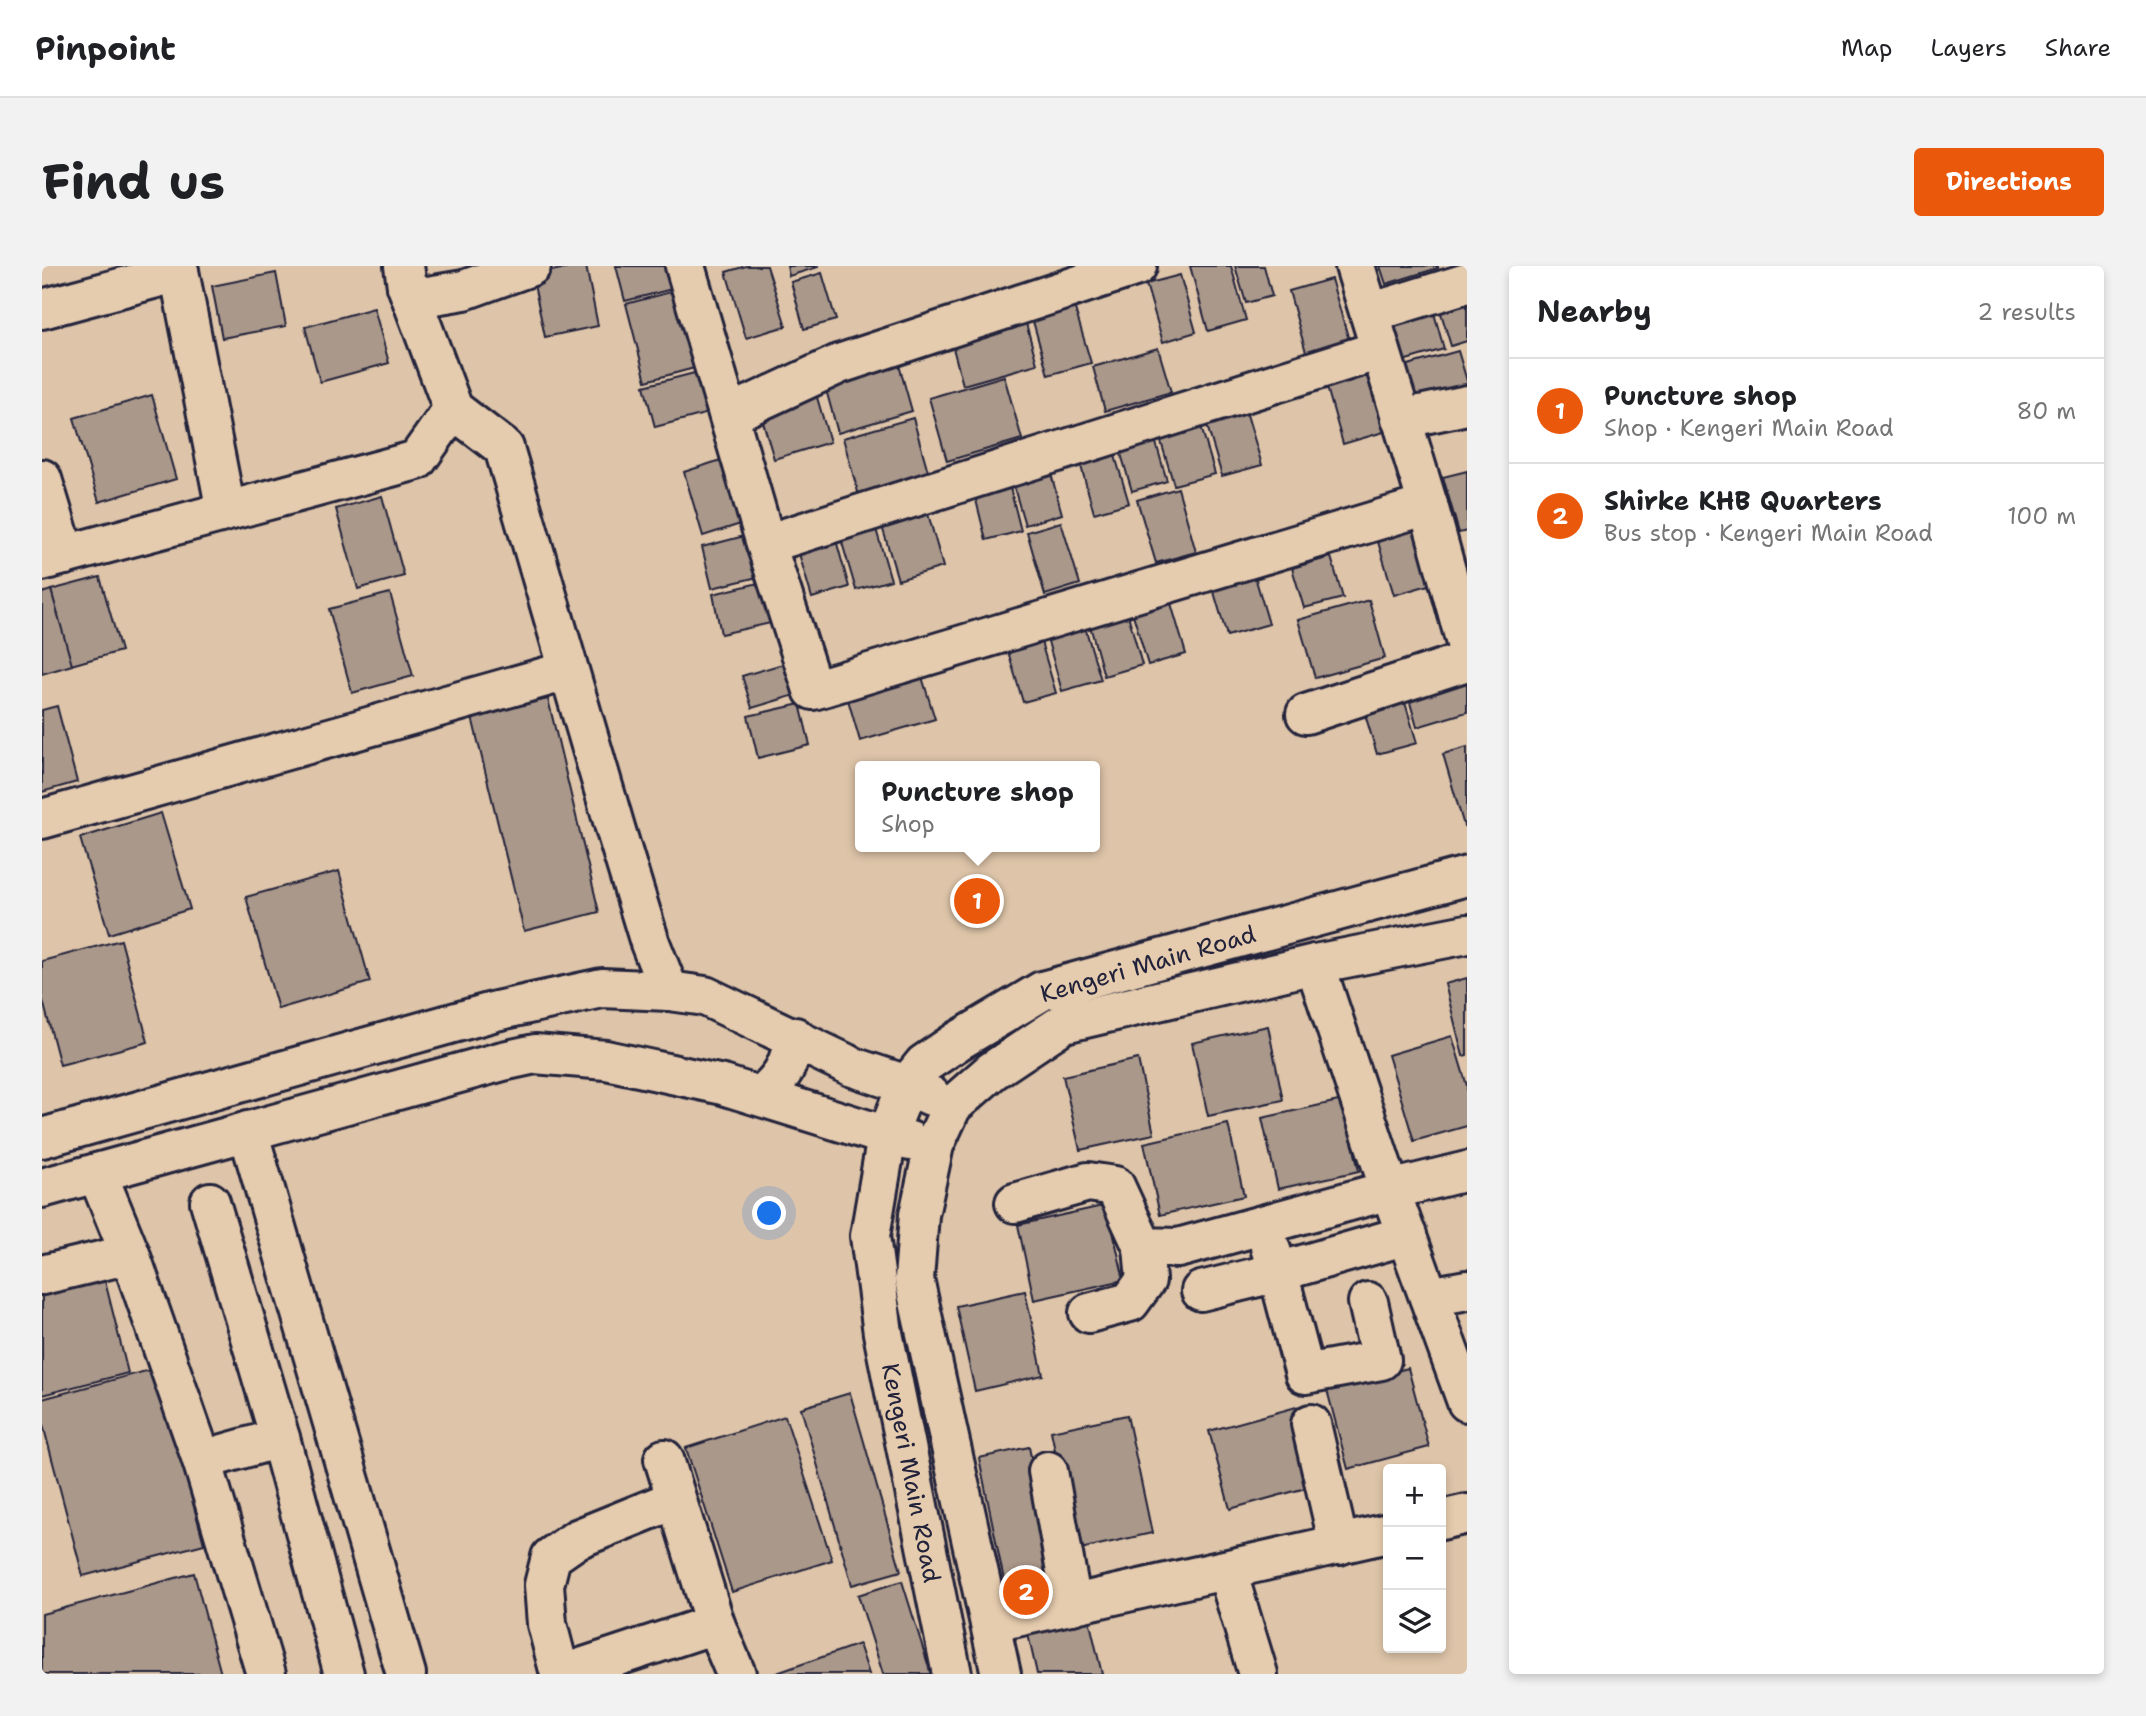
<!DOCTYPE html>
<html lang="en">
<head>
<meta charset="utf-8">
<style>
	:root { --surface:#fff; --page:#f2f2f2; --text:#202124; --muted:#757577; --line:#e0e0e0; --accent:#ea580c }
	body { margin:0; font-family:"Shantell Sans",sans-serif; background:var(--page); color:var(--text) }
	.controls { position:absolute; right:21px; bottom:21px; display:grid; overflow:hidden; border-radius:7px; box-shadow:0 4px 10px #0003 }
	.controls button { width:63px; height:63px; display:grid; place-items:center; padding:0; border:0; border-bottom:2px solid var(--line); background:var(--surface); color:var(--text); font:35px sans-serif }
	.you { position:absolute; left:728px; top:948px; width:24px; height:24px; margin:-18px; border:5px solid #fff; border-radius:50%; background:#1a73e8; box-shadow:0 0 0 10px #1a73e833 }
	.badge { display:grid; place-items:center; width:46px; height:46px; border-radius:50%; background:var(--accent); color:#fff; font-size:23px; font-weight:700 }
	.pin { position:absolute; translate:-50% -50%; border:4px solid #fff; box-shadow:0 2px 7px #0006 }
	.popup { position:absolute; left:813px; top:495px; width:245px; height:91px; box-sizing:border-box; display:grid; place-content:center; border-radius:7px; background:var(--surface); filter:drop-shadow(0 2px 5px #0005); font-size:23px; white-space:nowrap; color:var(--muted) }
	.popup b { font-size:26px; color:var(--text) }
	.popup::after { content:''; position:absolute; left:50%; top:100%; margin-left:-14px; border:14px solid transparent; border-top-color:var(--surface) }
	.list { margin:0; padding:0; list-style:none }
	h2 { display:flex; justify-content:space-between; align-items:center; height:91px; margin:0; padding:0 28px; font-size:30px }
	h2 small { font-size:23px; font-weight:400; color:var(--muted) }
	.list li { display:grid; grid-template-columns:46px 1fr auto; gap:21px; align-items:center; box-sizing:border-box; height:105px; padding:0 28px; border-top:2px solid var(--line) }
	.list b { display:block; font-size:26px; white-space:nowrap }
	.list p { margin:0; font-size:23px; white-space:nowrap; color:var(--muted) }
	.list em { font-size:23px; font-style:normal; color:var(--muted) }
	.icon { flex:none; width:38px; height:38px; fill:none; stroke:currentColor; stroke-width:2; stroke-linecap:round; stroke-linejoin:round }
	.map { position:relative; flex:none; width:1425px; height:1408px; overflow:hidden; border-radius:7px }
	header { display:flex; align-items:center; gap:42px; box-sizing:border-box; height:98px; padding:0 35px; background:var(--surface); border-bottom:2px solid var(--line) }
	header strong { font-size:33px }
	nav { display:flex; gap:38px; margin-inline-start:auto; font-size:24px }
	.intro { display:flex; align-items:center; justify-content:space-between; box-sizing:border-box; height:168px; padding:0 42px }
	h1 { margin:0; font-size:49px }
	.button { padding:18px 32px; border-radius:7px; background:var(--accent); color:#fff; font-size:24px; font-weight:700 }
	main { display:flex; gap:42px; padding:0 42px }
	aside { flex:1; background:var(--surface); border-radius:7px; box-shadow:0 4px 10px #0003 }
	.map>svg:first-child { display:block }
	.building { fill:#aa988a; stroke:#22223b; stroke-width:2 }
	.lines { fill:none; stroke-linecap:round; stroke-linejoin:round }
	.minor-casing { stroke:#22223b; stroke-width:44 }
	.major-casing { stroke:#22223b; stroke-width:44 }
	.minor { stroke:#e6ccae; stroke-width:38 }
	.major { stroke:#e6ccae; stroke-width:38 }
	.labels { text-anchor:middle; stroke-width:5; stroke-linejoin:round; paint-order:stroke }
	.street-label { font-size:24px; fill:#22223b; stroke:#e6ccae }
</style>
</head>
<body>
<header>
<strong>Pinpoint</strong>
<nav><a>Map</a><a>Layers</a><a>Share</a></nav>
</header>
<div class="intro"><h1>Find us</h1><a class="button">Directions</a></div>
<main>
<div class="map">
<svg width="1425" height="1408" viewBox="0 0 1425 1408">
	<rect width="100%" height="100%" fill="#dec5a9"/>
	<filter id="ink" filterUnits="userSpaceOnUse"><feTurbulence type="fractalNoise" baseFrequency=".0143" numOctaves="2"/><feDisplacementMap in="SourceGraphic" scale="14" xChannelSelector="R" yChannelSelector="G"/><feConvolveMatrix kernelMatrix="1 2 1 2 8 2 1 2 1" color-interpolation-filters="sRGB"/></filter>
	<g filter="url(#ink)">
		<g class="building">
			<polygon points="534,0 544,0 556,60 503,71 490,9"/>
			<polygon points="574,0 628,0 634,22 583,35"/>
			<polygon points="704,0 725,0 744,60 704,72 684,6"/>
			<polygon points="745,0 776,0 776,1 747,10"/>
			<polygon points="1148,0 1189,0 1204,54 1166,65"/>
			<polygon points="1193,0 1222,0 1230,30 1204,37"/>
			<polygon points="1338,0 1396,0 1396,2 1344,18"/>
			<polygon points="234,7 244,60 180,72 170,20"/>
			<polygon points="780,7 794,54 762,63 749,16"/>
			<polygon points="1138,9 1154,66 1121,76 1104,18"/>
			<polygon points="1289,13 1307,74 1264,86 1247,25"/>
			<polygon points="636,24 656,101 604,115 584,38"/>
			<polygon points="1425,29 1425,75 1409,80 1396,37"/>
			<polygon points="1031,36 1049,97 1006,109 989,48"/>
			<polygon points="1390,40 1402,83 1361,95 1349,52"/>
			<polygon points="332,42 347,97 278,116 263,61"/>
			<polygon points="981,46 995,98 921,119 907,67"/>
			<polygon points="1116,82 1129,126 1063,145 1051,101"/>
			<polygon points="1416,85 1425,115 1425,126 1371,142 1359,101"/>
			<polygon points="1325,94 1345,165 1301,178 1281,107"/>
			<polygon points="857,99 870,145 796,167 783,120"/>
			<polygon points="668,103 678,144 613,161 602,120"/>
			<polygon points="962,110 980,173 905,195 887,132"/>
			<polygon points="772,121 788,176 732,193 716,139"/>
			<polygon points="110,129 134,213 57,236 32,152"/>
			<polygon points="1204,145 1220,199 1180,210 1164,156"/>
			<polygon points="871,152 889,216 819,237 801,172"/>
			<polygon points="1158,157 1173,208 1132,219 1117,169"/>
			<polygon points="1112,170 1125,215 1090,225 1077,181"/>
			<polygon points="1071,183 1087,237 1052,247 1037,193"/>
			<polygon points="688,191 708,255 661,270 642,206"/>
			<polygon points="1008,204 1020,248 983,259 970,215"/>
			<polygon points="1425,205 1425,265 1417,267 1401,211"/>
			<polygon points="965,210 979,265 944,274 930,218"/>
			<polygon points="1136,222 1154,286 1114,297 1095,234"/>
			<polygon points="340,230 362,310 316,323 294,243"/>
			<polygon points="883,237 901,301 856,314 837,250"/>
			<polygon points="831,253 849,314 814,324 796,263"/>
			<polygon points="1372,255 1390,318 1352,329 1333,266"/>
			<polygon points="1019,256 1038,318 1003,329 985,266"/>
			<polygon points="791,263 807,321 770,332 753,274"/>
			<polygon points="714,267 724,309 670,322 660,281"/>
			<polygon points="1289,291 1301,332 1262,342 1250,302"/>
			<polygon points="1211,304 1227,358 1185,370 1169,316"/>
			<polygon points="58,311 79,385 29,399 9,324"/>
			<polygon points="725,315 733,356 679,368 671,328"/>
			<polygon points="9,324 30,399 0,408 0,327"/>
			<polygon points="348,327 371,410 310,427 287,343"/>
			<polygon points="1128,334 1144,388 1106,399 1090,345"/>
			<polygon points="1327,334 1343,392 1273,412 1256,354"/>
			<polygon points="1085,345 1100,399 1062,410 1047,356"/>
			<polygon points="1043,361 1059,414 1020,425 1005,372"/>
			<polygon points="997,369 1014,427 981,436 964,379"/>
			<polygon points="757,393 766,425 710,442 700,410"/>
			<polygon points="876,398 893,453 818,475 802,420"/>
			<polygon points="1425,401 1425,446 1375,461 1363,419"/>
			<polygon points="1359,423 1375,477 1335,488 1319,435"/>
			<polygon points="506,433 557,646 482,665 430,451"/>
			<polygon points="758,438 768,479 716,492 706,450"/>
			<polygon points="15,440 35,516 0,526 0,444"/>
			<polygon points="1425,481 1425,559 1422,560 1401,488"/>
			<polygon points="119,547 148,643 67,668 38,572"/>
			<polygon points="297,605 328,716 236,743 204,631"/>
			<polygon points="79,674 106,776 18,799 0,731 0,695"/>
			<polygon points="1425,712 1425,789 1421,790 1403,718"/>
			<polygon points="1226,760 1241,834 1166,850 1150,777"/>
			<polygon points="1410,770 1425,820 1425,860 1372,875 1346,789"/>
			<polygon points="1096,793 1112,868 1038,884 1021,810"/>
			<polygon points="1301,834 1317,905 1236,923 1220,852"/>
			<polygon points="1186,858 1202,930 1118,949 1102,877"/>
			<polygon points="1065,939 1082,1014 992,1034 976,959"/>
			<polygon points="59,999 86,1107 0,1129 0,1015"/>
			<polygon points="983,1025 1001,1109 933,1125 914,1040"/>
			<polygon points="115,1102 162,1278 41,1310 0,1155 0,1133"/>
			<polygon points="1366,1102 1387,1181 1306,1203 1285,1124"/>
			<polygon points="808,1127 859,1305 810,1319 759,1142"/>
			<polygon points="1258,1140 1278,1218 1188,1243 1167,1165"/>
			<polygon points="1085,1149 1110,1267 1034,1284 1009,1165"/>
			<polygon points="743,1150 790,1294 690,1326 644,1182"/>
			<polygon points="987,1181 1013,1308 963,1319 937,1192"/>
			<polygon points="152,1307 179,1408 0,1408 0,1348"/>
			<polygon points="860,1315 889,1408 841,1408 816,1329"/>
			<polygon points="1047,1353 1060,1408 995,1408 986,1368"/>
			<polygon points="817,1378 827,1408 732,1408"/>
		</g>
		<g class="lines">
			<defs>
				<g id="minor">
					<polyline points="136,0 184,245"/>
					<polyline points="362,0 365,20 411,143 462,182 574,565 608,677 627,725"/>
					<polyline points="643,0 724,278 771,424 1386,239"/>
					<polyline points="1313,0 1386,239 1425,381"/>
					<polyline points="365,20 380,31 422,24 489,0"/>
					<polyline points="0,43 137,6"/>
					<polyline points="1328,47 1425,17"/>
					<polyline points="687,149 797,98 1095,0"/>
					<polyline points="1359,153 1425,139"/>
					<polyline points="0,213 23,289"/>
					<polyline points="724,278 1338,84"/>
					<polyline points="0,295 375,194 411,143"/>
					<polyline points="1264,448 1425,395"/>
					<polyline points="0,553 525,405"/>
					<polyline points="1273,698 1348,924 1425,905"/>
					<polyline points="206,865 364,1408"/>
					<polyline points="55,907 88,988 160,1194 224,1408"/>
					<polyline points="168,936 238,1172 302,1408"/>
					<polyline points="973,937 1046,916 1073,920 1101,981 1136,982 1348,924 1425,1136"/>
					<polyline points="1228,981 1236,1006 1365,969"/>
					<polyline points="0,1009 88,988"/>
					<polyline points="1159,1025 1236,1006 1263,1108 1339,1094 1326,1036"/>
					<polyline points="1387,1031 1425,1024"/>
					<polyline points="1047,1047 1088,1036 1104,1014 1101,981"/>
					<polyline points="1269,1158 1297,1279"/>
					<polyline points="622,1193 673,1358 694,1408"/>
					<polyline points="160,1194 238,1172"/>
					<polyline points="1006,1205 1030,1339"/>
					<polyline points="1399,1254 1425,1248"/>
					<polyline points="1185,1305 1216,1408"/>
					<polyline points="948,1357 1346,1267"/>
					<polyline points="518,1408 505,1358 502,1319 509,1291 535,1273 634,1233"/>
					<polyline points="521,1408 673,1358"/>
				</g>
				<g id="major">
					<path d="M720,829C742,810 746,800 753,771"/>
					<polyline points="0,872 454,745 560,722 627,725 663,730 811,801 865,819 889,830"/>
					<polyline points="0,922 461,795 493,788 564,794 681,819 845,870 868,875"/>
					<polyline points="910,1408 841,1067 828,970 845,870 865,819 882,798 916,775 1000,725 1425,610"/>
					<polyline points="959,1408 872,1013 877,949 892,879 910,840 950,805 1022,757 1273,698 1425,668"/>
				</g>
			</defs>
			<use href="#minor" class="minor-casing"/>
			<use href="#major" class="major-casing"/>
			<use href="#minor" class="minor"/>
			<use href="#major" class="major"/>
		</g>
	</g>
	<g class="labels">
		<g class="street-label">
			<text transform="translate(1106 698) rotate(-16)" y="8">Kengeri Main Road</text>
			<text transform="translate(869 1207) rotate(79)" y="8">Kengeri Main Road</text>
		</g>
	</g>
</svg>
<div class="controls">
<button>+</button>
<button>−</button>
<button><svg class="icon" aria-label="layers" viewBox="0 0 24 24"><path d="M12 4l9 5-9 5-9-5zM3 14l9 5 9-5"/></svg></button>
</div>
<div class="you"></div>
<div class="pin badge" style="left:935px;top:635px">1</div>
<div class="popup"><b>Puncture shop</b>Shop</div>
<div class="pin badge" style="left:984px;top:1326px">2</div>
</div>
<aside>
<h2>Nearby<small>2 results</small></h2>
<ul class="list">
<li><span class="badge">1</span><div><b>Puncture shop</b><p>Shop · Kengeri Main Road</p></div><em>80 m</em></li>
<li><span class="badge">2</span><div><b>Shirke KHB Quarters</b><p>Bus stop · Kengeri Main Road</p></div><em>100 m</em></li>
</ul>
</aside>
</main>
</body>
</html>
